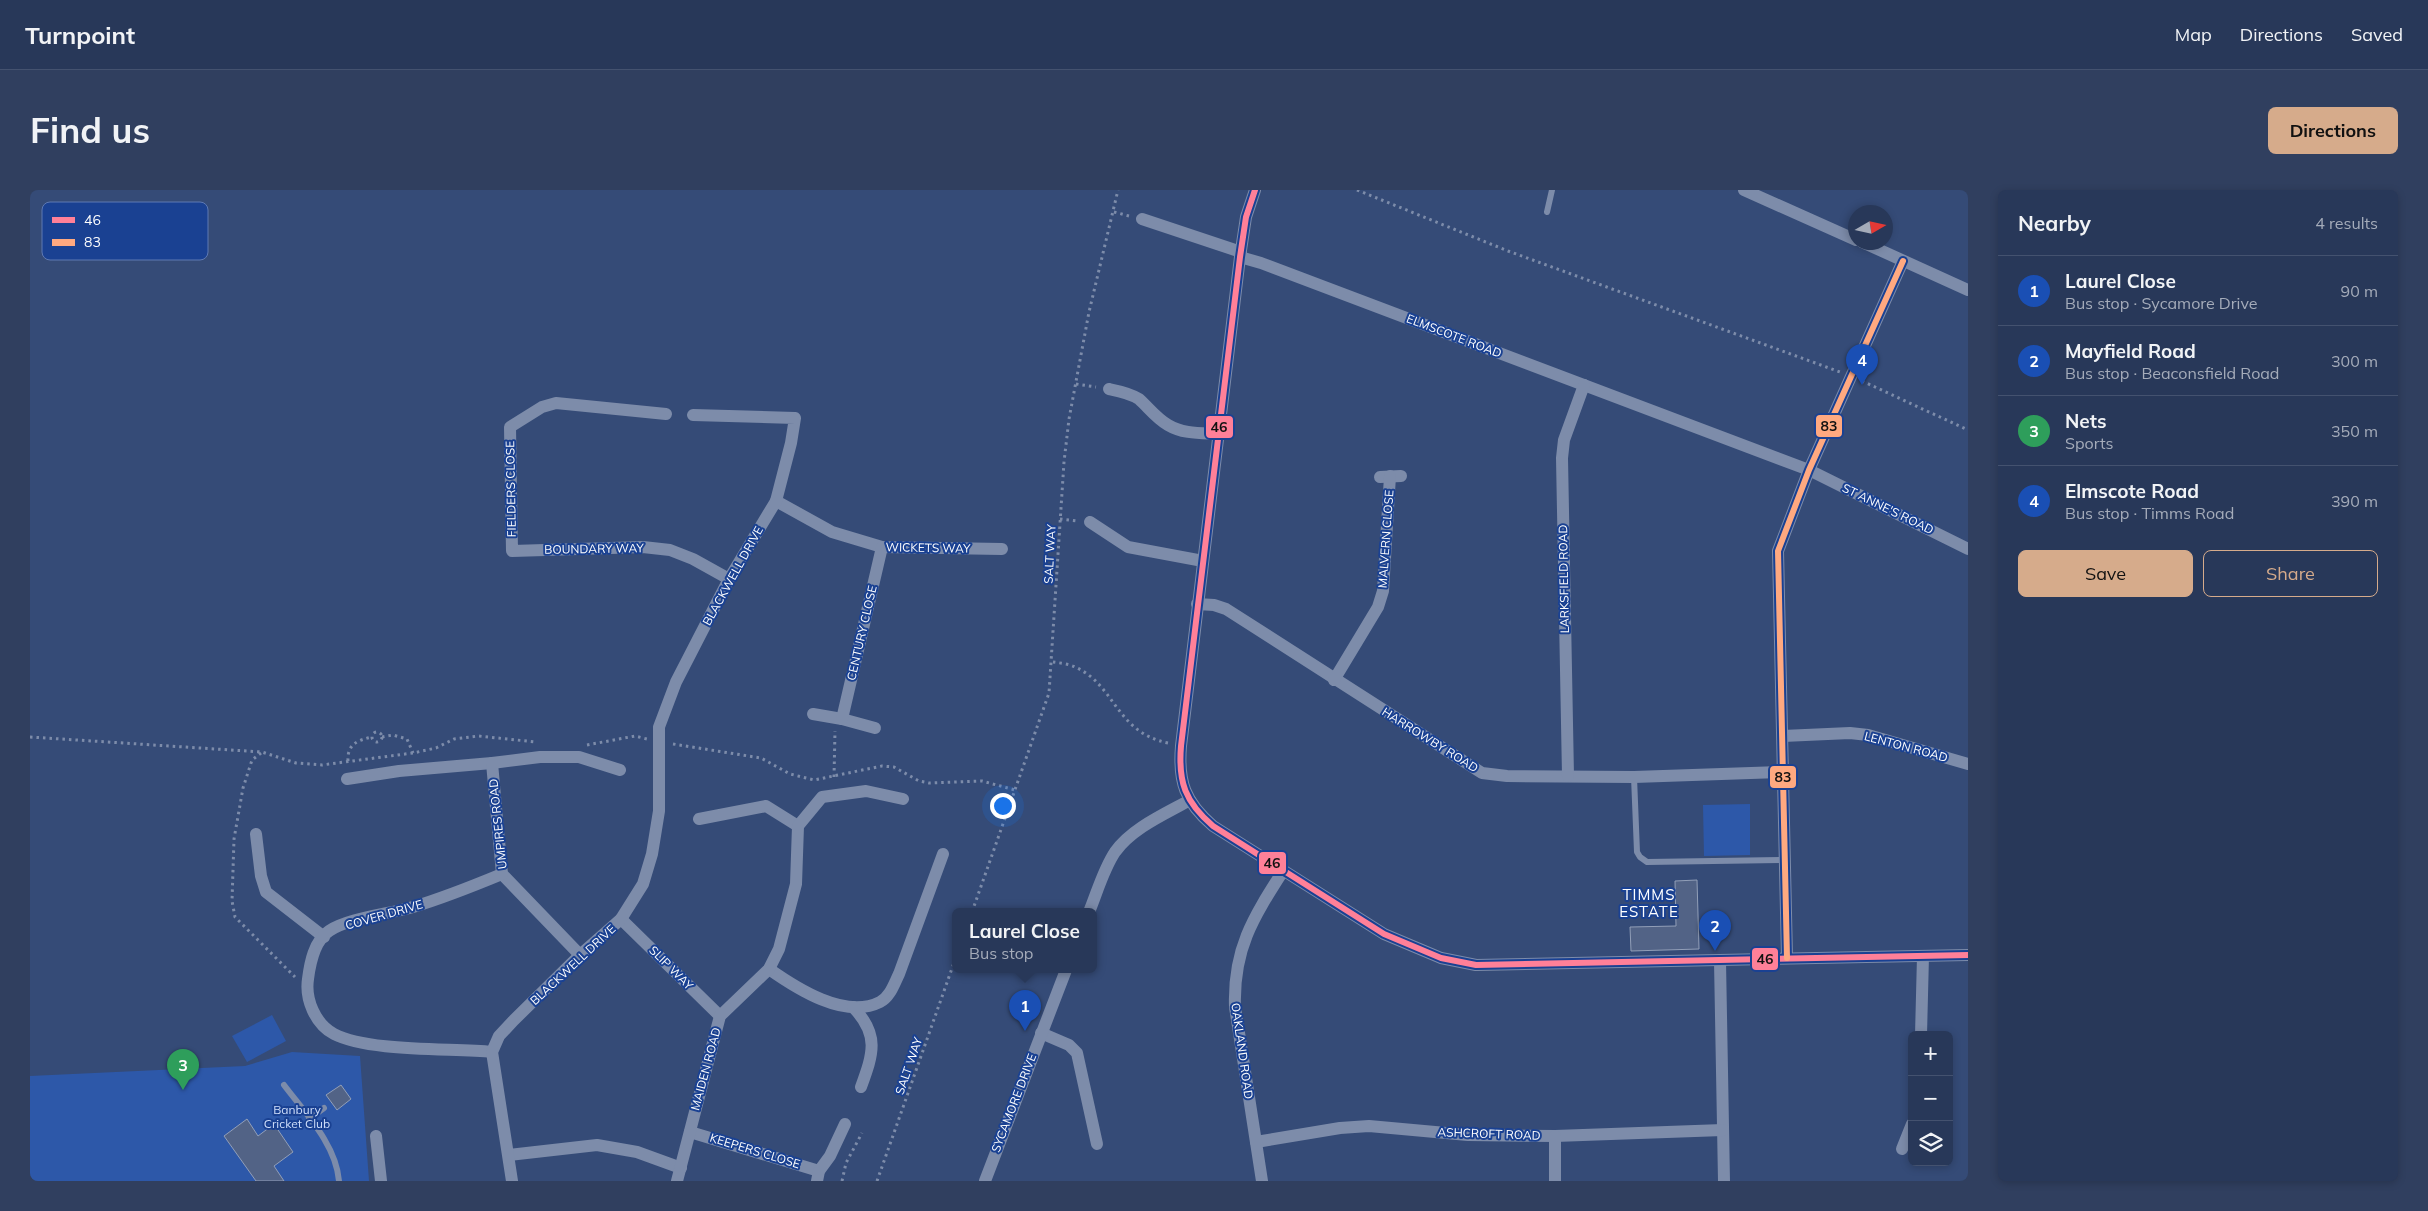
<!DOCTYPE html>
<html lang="en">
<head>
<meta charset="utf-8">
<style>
	:root { --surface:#283859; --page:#303f5f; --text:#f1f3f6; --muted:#a5acba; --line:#44526f; --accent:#d6ab8b }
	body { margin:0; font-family:Mulish,sans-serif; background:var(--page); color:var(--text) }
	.controls { position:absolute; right:15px; bottom:15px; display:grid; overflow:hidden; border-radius:8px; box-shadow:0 2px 8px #0003 }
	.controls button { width:45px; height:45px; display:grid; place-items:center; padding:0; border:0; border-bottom:1px solid var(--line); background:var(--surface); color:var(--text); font:25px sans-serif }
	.compass { position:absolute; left:1818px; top:15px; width:45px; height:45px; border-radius:50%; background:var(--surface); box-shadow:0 2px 8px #0003; rotate:81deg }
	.you { position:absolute; left:972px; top:615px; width:18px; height:18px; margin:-12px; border:4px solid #fff; border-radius:50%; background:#1a73e8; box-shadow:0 0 0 8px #1a73e833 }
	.badge { display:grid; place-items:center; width:32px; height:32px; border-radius:50%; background:var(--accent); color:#fff; font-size:16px; font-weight:700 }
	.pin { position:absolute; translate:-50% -41px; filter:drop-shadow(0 1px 2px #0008) }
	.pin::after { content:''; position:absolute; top:26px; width:18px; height:15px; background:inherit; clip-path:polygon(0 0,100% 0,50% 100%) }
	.popup { position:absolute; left:922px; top:718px; width:145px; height:65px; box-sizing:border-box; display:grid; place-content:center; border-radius:8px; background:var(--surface); filter:drop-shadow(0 1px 4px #0005); font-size:16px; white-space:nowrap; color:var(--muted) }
	.popup b { font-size:19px; color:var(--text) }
	.popup::after { content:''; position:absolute; left:50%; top:100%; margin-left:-10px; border:10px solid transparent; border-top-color:var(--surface) }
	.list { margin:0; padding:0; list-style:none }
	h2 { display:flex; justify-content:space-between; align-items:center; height:65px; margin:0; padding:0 20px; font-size:21px }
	h2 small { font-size:16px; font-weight:400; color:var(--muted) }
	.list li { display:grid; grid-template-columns:32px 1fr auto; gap:15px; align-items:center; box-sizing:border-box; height:70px; padding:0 20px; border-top:1px solid var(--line) }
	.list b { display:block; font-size:19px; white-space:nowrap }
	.list p { margin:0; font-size:16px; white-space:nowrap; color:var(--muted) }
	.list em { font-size:16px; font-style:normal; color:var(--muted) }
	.actions { display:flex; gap:10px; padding:15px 20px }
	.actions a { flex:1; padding:11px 0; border:1px solid var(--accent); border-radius:8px; text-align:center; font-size:18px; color:var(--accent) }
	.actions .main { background:var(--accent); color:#111 }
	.icon { flex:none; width:28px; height:28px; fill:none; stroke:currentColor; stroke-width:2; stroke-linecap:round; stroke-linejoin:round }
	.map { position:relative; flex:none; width:1938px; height:991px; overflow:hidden; border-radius:8px }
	header { display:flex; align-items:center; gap:30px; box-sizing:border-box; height:70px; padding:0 25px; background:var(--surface); border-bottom:1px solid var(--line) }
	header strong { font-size:24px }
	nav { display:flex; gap:28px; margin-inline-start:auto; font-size:18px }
	.intro { display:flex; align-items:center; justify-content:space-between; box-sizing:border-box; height:120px; padding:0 30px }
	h1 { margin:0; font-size:35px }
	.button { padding:12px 22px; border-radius:8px; background:var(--accent); color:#111; font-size:18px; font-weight:700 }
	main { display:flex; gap:30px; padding:0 30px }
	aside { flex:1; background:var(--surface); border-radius:8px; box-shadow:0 2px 8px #0003 }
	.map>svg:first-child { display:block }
	.green { fill:#2d58a9 }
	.building { fill:#526386; stroke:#929fb8 }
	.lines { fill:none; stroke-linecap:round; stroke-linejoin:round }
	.path { stroke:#7d8caa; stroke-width:3; stroke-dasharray:2.5 4; stroke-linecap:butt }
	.lane { stroke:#7d8caa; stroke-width:6 }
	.street { stroke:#7d8caa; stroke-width:12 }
	.bus-1-casing { stroke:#1a4192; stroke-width:10 }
	.bus-2-casing { stroke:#1a4192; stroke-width:10 }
	.bus-1 { stroke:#ff8098; stroke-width:6 }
	.bus-2 { stroke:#ffa980; stroke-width:6 }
	.labels { text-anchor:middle; stroke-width:4; stroke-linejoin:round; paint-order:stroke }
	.street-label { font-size:12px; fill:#fff; stroke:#1a4192 }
	.park-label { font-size:12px; fill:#d0dffb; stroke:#1a4192 }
	.quarter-label { font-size:15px; letter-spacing:1px; fill:#fff; stroke:#1a4192 }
	.key { fill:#1a4192; stroke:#5f7ab3; stroke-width:1 }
	.key-label { font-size:14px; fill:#fff }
	.line-badge { stroke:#1a4192; stroke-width:2 }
	.pale-badge-label { font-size:14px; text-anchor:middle; font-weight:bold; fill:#111 }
</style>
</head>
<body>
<header>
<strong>Turnpoint</strong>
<nav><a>Map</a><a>Directions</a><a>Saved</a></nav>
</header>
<div class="intro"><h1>Find us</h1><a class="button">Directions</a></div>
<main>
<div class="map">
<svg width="1938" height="991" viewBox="0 0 1938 991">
	<rect width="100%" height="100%" fill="#354b77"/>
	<g class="green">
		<polygon points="1720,614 1720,665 1674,666 1673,615"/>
		<polygon points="242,825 256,851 217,872 202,846"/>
		<polygon points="262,862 330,866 339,991 0,991 0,886 215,876"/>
	</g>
	<g class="building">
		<polygon points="1667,690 1669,759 1601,761 1600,737 1646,736 1645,691"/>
		<polygon points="311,895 321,909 307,920 296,905"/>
		<polygon points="217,929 228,946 244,934 263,962 244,976 254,991 226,991 194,946"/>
	</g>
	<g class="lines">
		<g class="path">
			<polyline points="1327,0 1478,61 1810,182"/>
			<polyline points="1084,22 1099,26"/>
			<polyline points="1832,191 1938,240"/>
			<polyline points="1046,194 1066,197"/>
			<polyline points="1030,329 1047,331"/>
			<path d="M1023,472C1030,473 1039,474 1045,477C1086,495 1085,542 1138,553"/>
			<circle cx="347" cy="547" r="5"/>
			<polyline points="0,547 232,562 266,573 292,575 383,563 406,558 424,549 448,546 506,552"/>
			<polyline points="352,547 363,545 377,549 383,563"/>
			<polyline points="643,554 731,568 760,584 784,590 852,576 864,577 889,591 899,593 952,591 985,600"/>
			<polyline points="557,555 605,546 617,549"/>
			<polyline points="231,563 222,570 213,598 204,649 202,711 205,727 265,787"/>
			<path d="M318,571C317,554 328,550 342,547"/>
			<polyline points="804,587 805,541"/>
			<polyline points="942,722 1019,503 1034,272 1039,229 1059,122 1088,0"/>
			<polyline points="812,991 816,973 832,943"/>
			<polyline points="847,991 926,767"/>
		</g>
		<g class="lane">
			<polyline points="1517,22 1522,0"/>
			<polyline points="1604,587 1607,662 1610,667 1617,672 1755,670"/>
			<path d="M254,895C275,923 306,954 309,991"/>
			<polyline points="279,929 294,918"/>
		</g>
		<g class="street">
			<path d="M1225,0L1216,27L1210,67L1151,556C1148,592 1155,612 1183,636L1354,744L1411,768L1446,775L1938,765"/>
			<polyline points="1714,0 1826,50"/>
			<polyline points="1112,29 1211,62"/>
			<polyline points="1832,52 1938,100"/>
			<polyline points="1210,67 1231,73 1779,280 1938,359"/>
			<path d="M1079,199C1089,201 1100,203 1109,209C1119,218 1126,228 1138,235C1153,244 1171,243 1188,244"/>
			<polyline points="636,224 526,213 512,217 480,237 482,361 613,357 640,360 663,369 699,389"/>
			<polyline points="1350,287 1371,286"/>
			<polyline points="746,311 802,342 852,357 972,359"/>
			<polyline points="1060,332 1098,357 1173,371"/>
			<polyline points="1167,414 1184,415 1196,419 1452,583 1477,586 1604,587 1753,582"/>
			<polyline points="1304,490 1348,417 1353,401 1360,286"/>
			<polyline points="783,524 812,529 845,538"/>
			<polyline points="812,529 852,357"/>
			<polyline points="1753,546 1820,543 1838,545 1938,574"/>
			<polyline points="1538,586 1532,268 1534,250 1554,195"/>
			<polyline points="317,589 369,581 462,573"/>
			<polyline points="669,629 736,616 768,636"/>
			<polyline points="226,644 231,686 236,702 294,747"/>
			<path d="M1059,722C1067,703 1073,680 1085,662C1102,638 1135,624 1160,610"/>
			<polyline points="591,729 690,826"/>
			<polyline points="550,765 472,684 462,573 510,567 549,567 590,580"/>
			<polyline points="1757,768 1748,361 1779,280 1873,71"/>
			<polyline points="1690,771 1694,991"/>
			<path d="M739,779C766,798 815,830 850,812C860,807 864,794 869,784L913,664"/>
			<path d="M823,817C850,845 843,864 831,897"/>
			<polyline points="1011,843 1039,855 1047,863 1067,954"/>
			<polyline points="1891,845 1893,766"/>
			<path d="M462,862C420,858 339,862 304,844C285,834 275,809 278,789C280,773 284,751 299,741C318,728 360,724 383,717C413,708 443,696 472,684"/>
			<polyline points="660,942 789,981"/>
			<polyline points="346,946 351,991"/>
			<polyline points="1226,952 1310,938 1339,936 1438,945 1525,946 1693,940"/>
			<polyline points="1872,959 1882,934"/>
			<polyline points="479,965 567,955 607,962 651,978"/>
			<polyline points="482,991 462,862 469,846 484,830 550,765 591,729 613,694 622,664 629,621 629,537 646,492 699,389 746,311 761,253 765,228 663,225"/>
			<polyline points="647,991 690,826 739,779 749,759 766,694 768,636 792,607 836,601 873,609"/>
			<polyline points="787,991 789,981 800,966 815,934"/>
			<polyline points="955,991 1036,780"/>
			<path d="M1232,991L1205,817C1203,759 1223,728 1253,681"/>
			<polyline points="1525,991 1525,946"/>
		</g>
		<defs>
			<path id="bus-1" d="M1225,0L1216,27L1210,67L1151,556C1148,592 1155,612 1183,636L1354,744L1411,768L1446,775L1938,765"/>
			<polyline id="bus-2" points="1757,768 1748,361 1779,280 1873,71"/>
		</defs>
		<use href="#bus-1" class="bus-1-casing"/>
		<use href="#bus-2" class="bus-2-casing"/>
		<use href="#bus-1" class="bus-1"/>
		<use href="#bus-2" class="bus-2"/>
	</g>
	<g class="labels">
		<g class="street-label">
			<text transform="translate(1424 146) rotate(21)" y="4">ELMSCOTE ROAD</text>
			<text transform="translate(481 299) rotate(-91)" y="4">FIELDERS CLOSE</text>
			<text transform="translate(1858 319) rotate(26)" y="4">ST ANNE'S ROAD</text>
			<text transform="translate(1356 349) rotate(-86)" y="4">MALVERN CLOSE</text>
			<text transform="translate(898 358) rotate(1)" y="4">WICKETS WAY</text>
			<text transform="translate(564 359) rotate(-1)" y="4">BOUNDARY WAY</text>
			<text transform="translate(1020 364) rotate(-87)" y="4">SALT WAY</text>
			<text transform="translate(703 386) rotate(-61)" y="4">BLACKWELL DRIVE</text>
			<text transform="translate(1534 389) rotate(-91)" y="4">LARKSFIELD ROAD</text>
			<text transform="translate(832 443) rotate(-77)" y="4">CENTURY CLOSE</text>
			<text transform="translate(1400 550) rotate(32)" y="4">HARROWBY ROAD</text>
			<text transform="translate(1876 557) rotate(15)" y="4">LENTON ROAD</text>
			<text transform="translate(468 634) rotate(-96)" y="4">UMPIRES ROAD</text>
			<text transform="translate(354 725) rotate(-16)" y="4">COVER DRIVE</text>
			<text transform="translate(543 775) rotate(-43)" y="4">BLACKWELL DRIVE</text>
			<text transform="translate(641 778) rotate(45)" y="4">SLIP WAY</text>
			<text transform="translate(1212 861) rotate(82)" y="4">OAKLAND ROAD</text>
			<text transform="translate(879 876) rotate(-71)" y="4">SALT WAY</text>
			<text transform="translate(676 879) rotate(-75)" y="4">MAIDEN ROAD</text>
			<text transform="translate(984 913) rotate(-69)" y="4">SYCAMORE DRIVE</text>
			<text transform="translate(1459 944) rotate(2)" y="4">ASHCROFT ROAD</text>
			<text transform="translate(725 961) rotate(17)" y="4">KEEPERS CLOSE</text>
		</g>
		<g class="park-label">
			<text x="267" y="924">Banbury<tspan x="267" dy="14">Cricket Club</tspan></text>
		</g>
		<g class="quarter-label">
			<text x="1619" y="710">TIMMS<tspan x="1619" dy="17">ESTATE</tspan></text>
		</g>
	</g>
	<rect x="12" y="12" width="166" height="58" rx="8" class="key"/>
	<rect x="22" y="27" width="23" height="6" fill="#ff8098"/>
	<rect x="22" y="49" width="23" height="7" fill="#ffa980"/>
	<g class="key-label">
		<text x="54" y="35">46</text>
		<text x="54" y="57">83</text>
	</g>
	<g class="line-badge">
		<rect x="1785" y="224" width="28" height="24" rx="5" fill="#ffa980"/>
		<rect x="1175" y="225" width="29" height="24" rx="5" fill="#ff8098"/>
		<rect x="1739" y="575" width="28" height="24" rx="5" fill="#ffa980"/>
		<rect x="1228" y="661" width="29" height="24" rx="5" fill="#ff8098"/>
		<rect x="1721" y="757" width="28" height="24" rx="5" fill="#ff8098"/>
	</g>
	<g class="pale-badge-label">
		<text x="1799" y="241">83</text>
		<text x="1189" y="242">46</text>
		<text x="1753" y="592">83</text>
		<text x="1242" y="678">46</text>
		<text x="1735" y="774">46</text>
	</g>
</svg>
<div class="controls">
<button>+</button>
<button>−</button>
<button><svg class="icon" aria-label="layers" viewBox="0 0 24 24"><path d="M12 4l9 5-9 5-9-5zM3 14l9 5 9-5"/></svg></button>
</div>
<svg class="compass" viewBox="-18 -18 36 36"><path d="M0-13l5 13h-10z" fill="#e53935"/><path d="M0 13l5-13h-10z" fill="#a5acba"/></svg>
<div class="you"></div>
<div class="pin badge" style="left:995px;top:841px;background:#1a4fb4">1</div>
<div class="popup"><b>Laurel Close</b>Bus stop</div>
<div class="pin badge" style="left:1685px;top:761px;background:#1a4fb4">2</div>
<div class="pin badge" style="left:153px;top:900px;background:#2e9e5b">3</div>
<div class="pin badge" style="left:1832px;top:195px;background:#1a4fb4">4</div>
</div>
<aside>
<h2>Nearby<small>4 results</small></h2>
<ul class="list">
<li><span class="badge" style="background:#1a4fb4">1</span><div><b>Laurel Close</b><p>Bus stop · Sycamore Drive</p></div><em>90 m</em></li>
<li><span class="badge" style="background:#1a4fb4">2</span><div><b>Mayfield Road</b><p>Bus stop · Beaconsfield Road</p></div><em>300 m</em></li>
<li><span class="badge" style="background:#2e9e5b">3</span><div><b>Nets</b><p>Sports</p></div><em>350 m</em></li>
<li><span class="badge" style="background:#1a4fb4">4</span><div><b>Elmscote Road</b><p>Bus stop · Timms Road</p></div><em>390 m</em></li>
</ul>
<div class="actions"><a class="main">Save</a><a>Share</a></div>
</aside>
</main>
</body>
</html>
